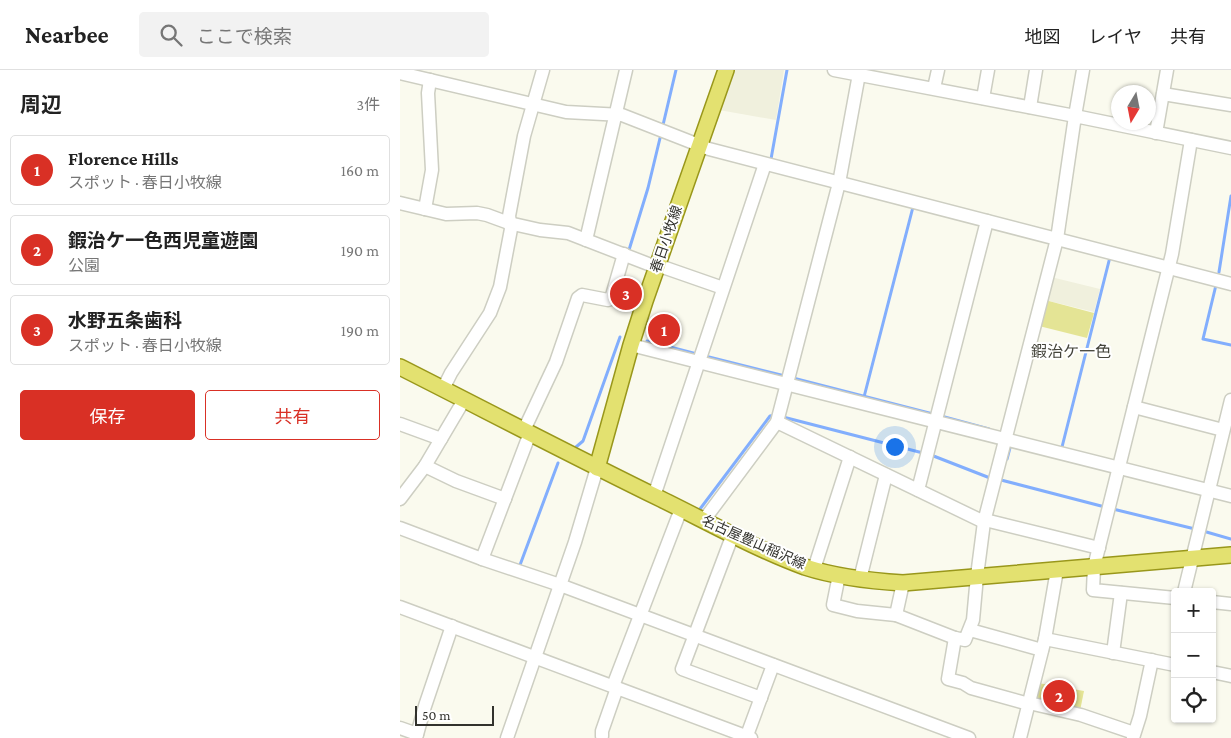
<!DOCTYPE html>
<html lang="ja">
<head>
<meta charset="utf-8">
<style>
	:root { --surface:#fff; --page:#f2f2f2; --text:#222; --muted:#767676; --line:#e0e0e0; --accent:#d93025 }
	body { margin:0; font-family:"Crimson Pro","Noto Sans JP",serif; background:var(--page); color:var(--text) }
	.controls { position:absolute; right:15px; bottom:15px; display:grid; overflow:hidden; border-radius:5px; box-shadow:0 1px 4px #0004 }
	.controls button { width:45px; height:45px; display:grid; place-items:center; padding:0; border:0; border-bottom:1px solid var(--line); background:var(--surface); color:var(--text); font:25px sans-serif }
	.compass { position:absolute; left:711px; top:15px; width:45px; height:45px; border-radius:50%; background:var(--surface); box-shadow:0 1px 4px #0004; rotate:190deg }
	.scale { position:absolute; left:15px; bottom:12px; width:79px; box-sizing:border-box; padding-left:5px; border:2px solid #32322d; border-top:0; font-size:14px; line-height:18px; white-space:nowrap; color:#32322d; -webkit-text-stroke:4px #fff; paint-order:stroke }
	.you { position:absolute; left:494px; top:376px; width:18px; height:18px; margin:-12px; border:4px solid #fff; border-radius:50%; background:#1a73e8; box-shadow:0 0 0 8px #1a73e833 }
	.badge { display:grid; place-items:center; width:32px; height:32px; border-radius:50%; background:var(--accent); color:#fff; font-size:16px; font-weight:700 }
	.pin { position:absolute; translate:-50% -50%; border:2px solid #fff; box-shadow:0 1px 5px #0006 }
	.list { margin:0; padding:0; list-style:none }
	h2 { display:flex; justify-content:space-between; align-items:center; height:65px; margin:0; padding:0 20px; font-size:21px }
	h2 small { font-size:16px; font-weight:400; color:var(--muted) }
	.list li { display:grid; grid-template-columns:32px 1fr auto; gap:15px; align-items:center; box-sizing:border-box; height:70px; margin:0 10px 10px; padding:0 10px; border:1px solid var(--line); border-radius:5px }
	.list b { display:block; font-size:19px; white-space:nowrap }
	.list p { margin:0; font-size:16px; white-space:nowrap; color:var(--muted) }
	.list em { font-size:16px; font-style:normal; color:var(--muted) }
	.actions { display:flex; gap:10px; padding:15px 20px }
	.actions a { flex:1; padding:11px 0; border:1px solid var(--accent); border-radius:5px; text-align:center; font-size:18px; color:var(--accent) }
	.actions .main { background:var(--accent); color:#fff }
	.icon { flex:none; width:28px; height:28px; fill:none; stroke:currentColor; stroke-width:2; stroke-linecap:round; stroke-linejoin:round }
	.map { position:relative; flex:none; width:831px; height:668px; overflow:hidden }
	header { display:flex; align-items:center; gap:30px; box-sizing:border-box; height:70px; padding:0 25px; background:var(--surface); border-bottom:1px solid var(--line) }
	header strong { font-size:24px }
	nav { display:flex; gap:28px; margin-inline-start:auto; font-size:18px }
	.search { width:350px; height:45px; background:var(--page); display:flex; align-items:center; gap:12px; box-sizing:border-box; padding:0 18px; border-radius:5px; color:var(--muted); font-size:19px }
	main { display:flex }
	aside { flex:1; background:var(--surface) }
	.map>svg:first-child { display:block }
	.built { fill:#f0f0dd }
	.green { fill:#e4e495 }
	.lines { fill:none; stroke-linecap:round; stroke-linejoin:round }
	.stream { stroke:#82aefd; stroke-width:3 }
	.minor-casing { stroke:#cdcec2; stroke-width:15 }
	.major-casing { stroke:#99971b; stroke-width:18 }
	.minor { stroke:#fff; stroke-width:12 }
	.major { stroke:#e3e170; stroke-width:15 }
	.labels { text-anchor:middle; stroke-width:4; stroke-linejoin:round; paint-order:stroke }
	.street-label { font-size:14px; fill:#32322d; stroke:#fff }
	.quarter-label { font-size:16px; fill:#45453c; stroke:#fff }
</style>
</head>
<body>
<header>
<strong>Nearbee</strong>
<div class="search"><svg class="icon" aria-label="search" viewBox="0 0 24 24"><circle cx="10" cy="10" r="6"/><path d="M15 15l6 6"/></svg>ここで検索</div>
<nav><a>地図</a><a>レイヤ</a><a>共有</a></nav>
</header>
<main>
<aside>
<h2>周辺<small>3件</small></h2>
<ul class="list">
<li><span class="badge">1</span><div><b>Florence Hills</b><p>スポット · 春日小牧線</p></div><em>160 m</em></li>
<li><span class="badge">2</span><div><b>鍜治ケ一色西児童遊園</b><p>公園</p></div><em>190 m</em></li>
<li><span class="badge">3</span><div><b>水野五条歯科</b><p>スポット · 春日小牧線</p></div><em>190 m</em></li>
</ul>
<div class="actions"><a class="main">保存</a><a>共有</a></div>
</aside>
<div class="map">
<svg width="831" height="668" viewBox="0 0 831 668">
	<rect width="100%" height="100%" fill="#fafaee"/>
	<g class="built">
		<polygon points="333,0 384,0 376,50 319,40"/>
		<polygon points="651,207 700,219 694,242 645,230"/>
	</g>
	<g class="green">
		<polygon points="645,230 694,243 687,268 639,256"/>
		<polygon points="638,613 684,621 680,641 634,630"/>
	</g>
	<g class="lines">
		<g class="stream">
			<polyline points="263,55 276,0"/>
			<polyline points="371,89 387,0"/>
			<polyline points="229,180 248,118 261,64"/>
			<polyline points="819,202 831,126"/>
			<polyline points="816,215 803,269 831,275"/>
			<polyline points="247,271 297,284"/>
			<polyline points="305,286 385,306"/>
			<polyline points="393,308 533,344"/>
			<polyline points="464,327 513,137"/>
			<polyline points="541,346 589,359"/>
			<polyline points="383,347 523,383"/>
			<polyline points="176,377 183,371 220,267"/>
			<polyline points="662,377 710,187"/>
			<polyline points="531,385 590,408"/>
			<polyline points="607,389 611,374"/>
			<polyline points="601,410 705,437"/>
			<polyline points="300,439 370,346 375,345"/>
			<polyline points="713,439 795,459"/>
			<polyline points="803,461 831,469"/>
			<polyline points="120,495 158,393"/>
		</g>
		<defs>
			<g id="minor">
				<polyline points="434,0 675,46 683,0"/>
				<polyline points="0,3 166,42 222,45 309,79 831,214"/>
				<polyline points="534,18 538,0"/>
				<polyline points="763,24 831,35"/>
				<polyline points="583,28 588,0"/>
				<polyline points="630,37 636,0"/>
				<polyline points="756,63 767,0"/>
				<polyline points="0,133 46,144 77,143 87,145 109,153 140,160 168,163 256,197"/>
				<polyline points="25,139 32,100 28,23 30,10"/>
				<polyline points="186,170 226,0"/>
				<polyline points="257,195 323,218"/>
				<polyline points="231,275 831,426"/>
				<polyline points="43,319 51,303 90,243 100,217 111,159 109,146 124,66 143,0"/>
				<polyline points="734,337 823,360"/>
				<polyline points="377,352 584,452"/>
				<polyline points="0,354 41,369"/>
				<polyline points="124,360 156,292 178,228 182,225 208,230 211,229 224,184"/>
				<polyline points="25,396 56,411 105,429"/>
				<polyline points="518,420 587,151"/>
				<polyline points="254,426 365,94"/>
				<polyline points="0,429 25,396 64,330"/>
				<polyline points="304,450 377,352 439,113 459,4"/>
				<polyline points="585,450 699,478"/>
				<polyline points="0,458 82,489 160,515 569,668"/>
				<polyline points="333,464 282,599 361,628"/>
				<polyline points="82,489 130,363"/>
				<polyline points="414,499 450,387"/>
				<polyline points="439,505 433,535 457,541 496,545"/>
				<polyline points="460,509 486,405"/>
				<polyline points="503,513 496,545 555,568 565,570 573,550 577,506 584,452 657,169 675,46 831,78"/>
				<polyline points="784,522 831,330"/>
				<polyline points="775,528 693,520 694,497 772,184 791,70"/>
				<polyline points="812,532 831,534"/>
				<polyline points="0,537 351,668"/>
				<polyline points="570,560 642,580"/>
				<polyline points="555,568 548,609 563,613 571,618 629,634"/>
				<polyline points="645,569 775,595"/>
				<polyline points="713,583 721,523"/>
				<polyline points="812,602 831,606"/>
				<polyline points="213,616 281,439"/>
				<polyline points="629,633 681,645 734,663"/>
				<polyline points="0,658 17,664"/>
				<polyline points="202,666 202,661 217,618"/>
				<polyline points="16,668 25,636 52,556"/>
				<polyline points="107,668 175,472 197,398"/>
				<polyline points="346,668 373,595"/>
				<polyline points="620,668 645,569 657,500"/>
				<polyline points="733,668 740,646 752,590"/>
			</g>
			<g id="major">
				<path d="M0,297C87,341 173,386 261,429C308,452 356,479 405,497C436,507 470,511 503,513L831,485"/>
				<polyline points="197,398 231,275 245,231 326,0"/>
			</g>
		</defs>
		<use href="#minor" class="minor-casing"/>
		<use href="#major" class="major-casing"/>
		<use href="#minor" class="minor"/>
		<use href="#major" class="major"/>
	</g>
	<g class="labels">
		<g class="street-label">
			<text transform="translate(266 169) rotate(-71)" y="5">春日小牧線</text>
			<text transform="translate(354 472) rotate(24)" y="5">名古屋豊山稲沢線</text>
		</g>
		<g class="quarter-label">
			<text x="671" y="287">鍜治ケ一色</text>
		</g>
	</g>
</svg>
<div class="controls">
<button>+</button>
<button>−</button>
<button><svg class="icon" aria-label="locate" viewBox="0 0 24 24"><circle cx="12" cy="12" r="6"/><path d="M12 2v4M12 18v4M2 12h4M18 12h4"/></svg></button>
</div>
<svg class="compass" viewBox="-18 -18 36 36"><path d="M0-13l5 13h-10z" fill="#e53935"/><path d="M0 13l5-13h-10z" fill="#767676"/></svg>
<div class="scale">50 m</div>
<div class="you"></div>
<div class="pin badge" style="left:264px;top:260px">1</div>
<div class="pin badge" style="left:659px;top:626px">2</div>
<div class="pin badge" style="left:226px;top:224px">3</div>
</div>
</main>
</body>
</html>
